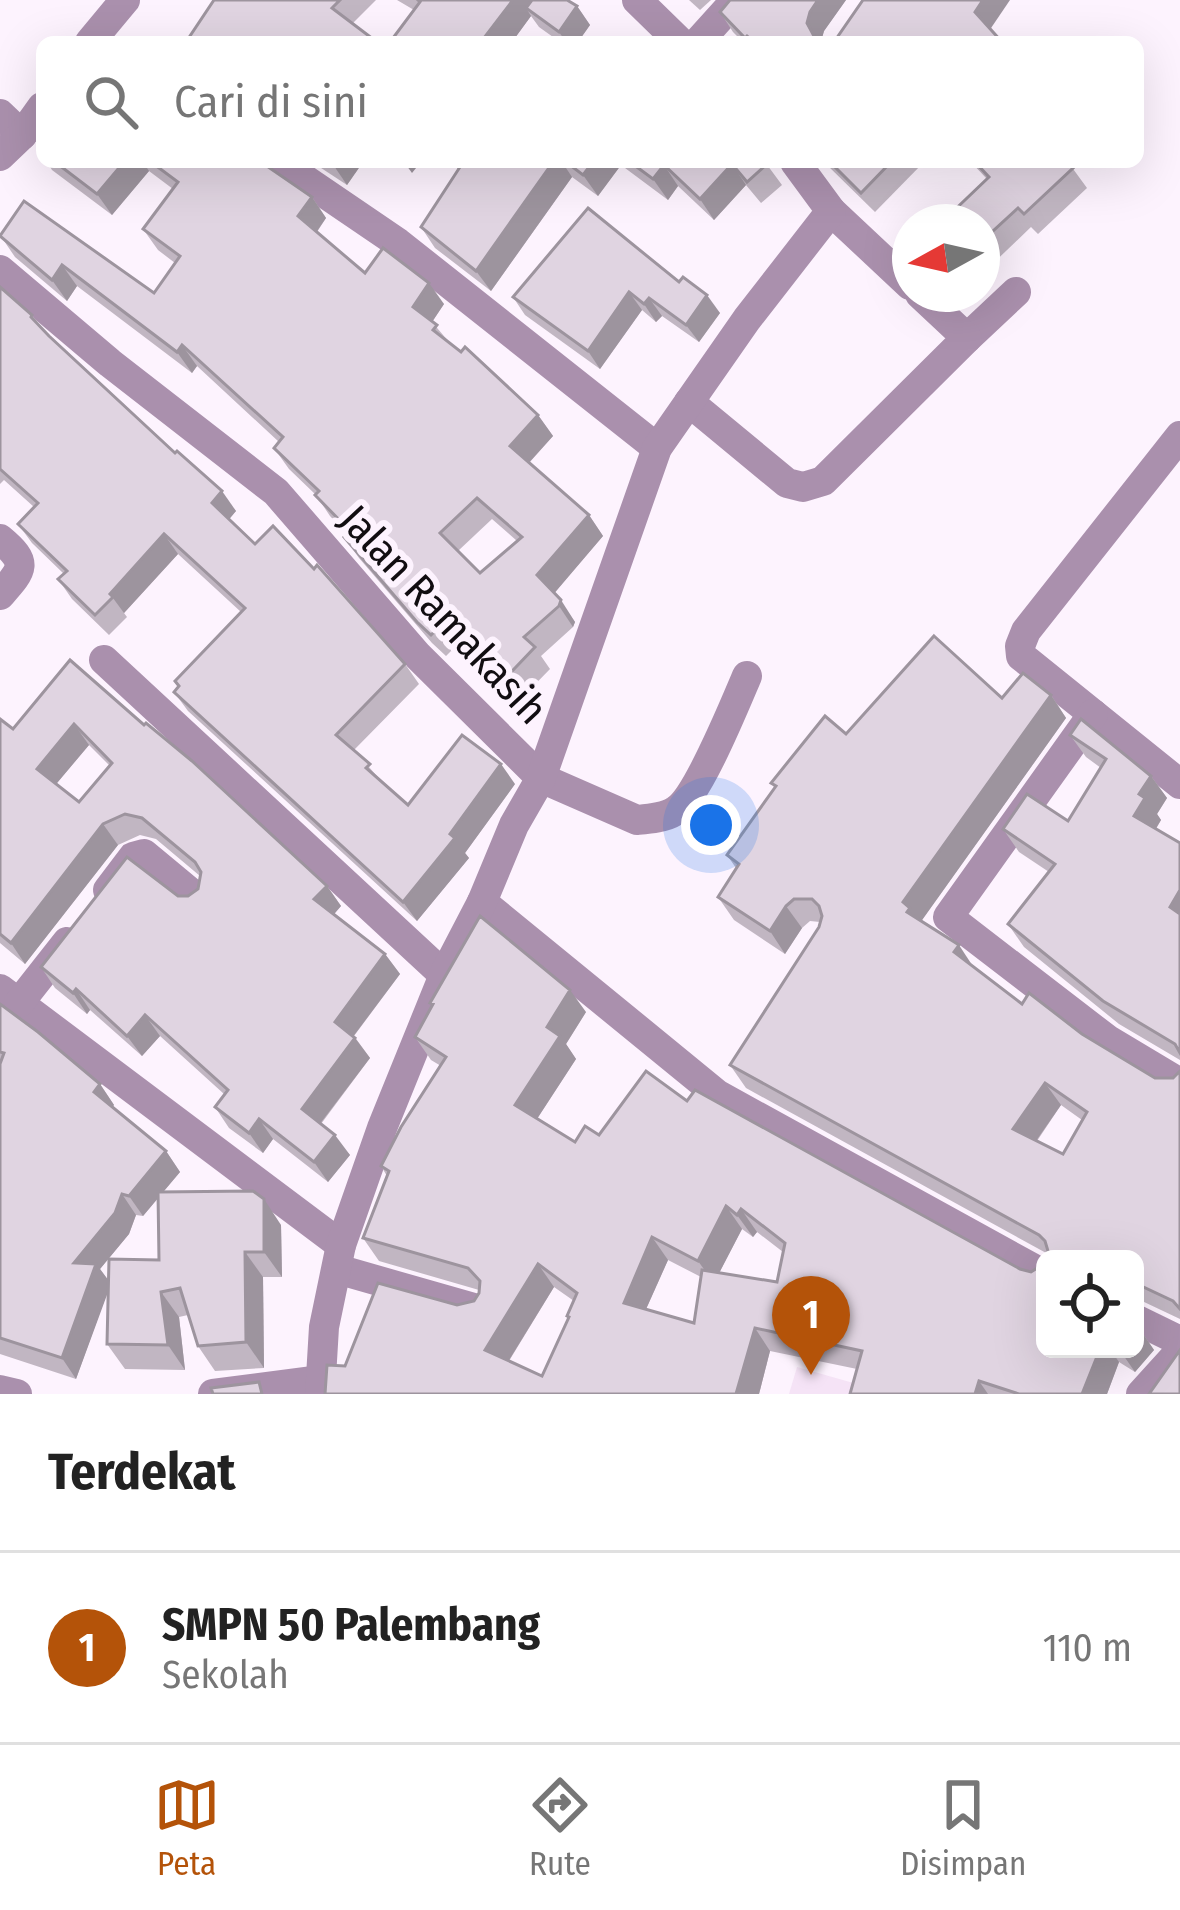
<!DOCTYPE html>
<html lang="id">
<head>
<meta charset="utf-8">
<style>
	:root { --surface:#fff; --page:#f2f2f2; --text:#222; --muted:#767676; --line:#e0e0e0; --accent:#b45309 }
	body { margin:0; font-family:"Fira Sans Condensed",sans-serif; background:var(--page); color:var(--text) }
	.controls { position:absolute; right:36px; bottom:36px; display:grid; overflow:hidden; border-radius:18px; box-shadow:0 12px 48px #0002 }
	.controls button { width:108px; height:108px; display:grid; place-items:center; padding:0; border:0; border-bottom:3px solid var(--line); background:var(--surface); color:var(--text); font:60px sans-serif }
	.compass { position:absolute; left:892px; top:204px; width:108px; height:108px; border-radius:50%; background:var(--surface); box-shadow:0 12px 48px #0002; rotate:262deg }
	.you { position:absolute; left:711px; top:825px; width:42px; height:42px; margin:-30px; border:9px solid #fff; border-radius:50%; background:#1a73e8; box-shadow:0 0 0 18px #1a73e833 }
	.badge { display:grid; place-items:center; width:78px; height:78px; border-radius:50%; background:var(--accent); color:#fff; font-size:39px; font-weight:700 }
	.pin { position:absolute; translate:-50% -99px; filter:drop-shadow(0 3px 6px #0008) }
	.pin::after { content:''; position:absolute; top:63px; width:42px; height:36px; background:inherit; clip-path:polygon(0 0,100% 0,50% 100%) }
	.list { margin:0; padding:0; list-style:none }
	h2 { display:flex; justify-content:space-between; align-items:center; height:156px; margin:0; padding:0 48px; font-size:51px }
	h2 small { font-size:39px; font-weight:400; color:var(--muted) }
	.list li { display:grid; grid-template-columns:78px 1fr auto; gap:36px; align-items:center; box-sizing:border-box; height:192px; padding:0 48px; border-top:3px solid var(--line) }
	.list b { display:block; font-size:45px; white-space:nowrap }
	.list p { margin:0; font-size:39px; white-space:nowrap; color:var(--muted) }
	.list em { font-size:39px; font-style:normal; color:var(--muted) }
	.icon { flex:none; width:66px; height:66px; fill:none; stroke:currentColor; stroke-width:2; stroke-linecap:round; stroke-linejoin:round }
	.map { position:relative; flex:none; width:1180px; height:1394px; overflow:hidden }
	.search { position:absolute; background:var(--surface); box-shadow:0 12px 48px #0002; left:36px; right:36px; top:36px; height:132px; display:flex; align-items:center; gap:30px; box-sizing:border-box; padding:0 42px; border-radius:18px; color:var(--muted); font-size:45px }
	.sheet { height:348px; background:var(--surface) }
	nav { display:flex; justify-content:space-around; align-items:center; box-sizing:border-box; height:168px; border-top:3px solid var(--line); background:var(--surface); font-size:33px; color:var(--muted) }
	nav a { display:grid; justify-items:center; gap:6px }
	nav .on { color:var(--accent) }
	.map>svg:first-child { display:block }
	.built { fill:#f5e3f6 }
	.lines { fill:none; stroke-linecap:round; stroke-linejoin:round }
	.minor { stroke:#aa90ad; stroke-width:30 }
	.wall { fill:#c1b6c2; fill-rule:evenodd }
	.shaded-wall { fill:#9d949e }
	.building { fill:#e0d4e1; stroke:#9d949e; stroke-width:3; fill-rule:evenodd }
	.labels { text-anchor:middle; stroke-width:12; stroke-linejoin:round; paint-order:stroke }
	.street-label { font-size:42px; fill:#110d11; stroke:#fdf3fe }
</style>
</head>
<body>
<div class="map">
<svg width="1180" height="1394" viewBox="0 0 1180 1394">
	<rect width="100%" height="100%" fill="#fdf3fe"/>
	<polygon class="built" points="797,1367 857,1384 854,1394 789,1394"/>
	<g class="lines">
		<g class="minor">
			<polyline points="637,0 680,42"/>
			<polyline points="90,42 125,0"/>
			<polyline points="698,42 736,0"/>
			<polyline points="0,114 22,135"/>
			<polyline points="0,156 22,135 42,107"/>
			<polyline points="279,162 398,243 657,448"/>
			<polyline points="831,211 910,285"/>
			<path d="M0,270L110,363L276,492L418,656L541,778L637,820C649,819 664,818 675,811C697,798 735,704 747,676"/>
			<polyline points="967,338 1016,292"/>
			<polyline points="689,402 787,483 803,487 823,481 967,338 920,294"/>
			<polyline points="1180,436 1026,631 1020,646 1021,656 1180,784"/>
			<path d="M0,539C29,563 23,569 0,595"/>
			<polyline points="104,660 444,975"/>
			<polyline points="1093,714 948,917 1108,1040 1180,1083"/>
			<polyline points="108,890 133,857 144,854 197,898"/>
			<polyline points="482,902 718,1095 1045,1275"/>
			<polyline points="0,989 341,1245"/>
			<polyline points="19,1003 67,942"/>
			<polyline points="337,1269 477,1309"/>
			<polyline points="1135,1319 1180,1341"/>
			<polyline points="0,1390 17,1394"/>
			<polyline points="213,1394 321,1380"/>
			<polyline points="320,1394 324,1327 341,1245 382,1128 444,975 482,902 514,825 541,778 657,448 747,319 831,211 795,162"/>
			<polyline points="1141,1394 1180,1351"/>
		</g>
	</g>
	<g class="wall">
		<polygon points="214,0 376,0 352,24"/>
		<polygon points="397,0 567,0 577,6 590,25 578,42 560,42 539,27 531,16 512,42 390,42 414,10"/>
		<polygon points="689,0 711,0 700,10"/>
		<polygon points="730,0 846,0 824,31 821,40 827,42 990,29 1002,42 743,42 733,32 720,12"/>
		<path d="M47,162H261L312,197L326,218L317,232L365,273L444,304L432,322L449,342L538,415L553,436L529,463L589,515L603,536L554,593L575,622L573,627L541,656L550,669L511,709L451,651L446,656L432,643L359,558L344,537L347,534L330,516L316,495L289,469L274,448L279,442L197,366L192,373L77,286L67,301L15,257L0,235L154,293L175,263L158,250L143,229L173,189L149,171L112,215L52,170ZM492,519L517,541L480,573L458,551Z"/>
		<polygon points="312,162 363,162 347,185"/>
		<polygon points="454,162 765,162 782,185 761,203 746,185 714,220 678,186 668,200 621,165 598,196 572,177 491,291 435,248 421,227 458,170"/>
		<polygon points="824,162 924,162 875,212"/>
		<polygon points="971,162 1068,162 1087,188 1038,234 1031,227 982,274 982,222 987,179"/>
		<polygon points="679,282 720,313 699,342 662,316 656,322 642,310 600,369 525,315 513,297"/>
		<polygon points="0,287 32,315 42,329 236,511 229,519 255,544 405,664 419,684 354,750 383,783 408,805 515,784 465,853 469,858 417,921 188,711 174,692 178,687 175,681 241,612 178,554 124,613 127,617 109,635 72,599 58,579 64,574 32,543 18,524 34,507 4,480 0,484"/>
		<path d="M70,660L327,886L341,906L334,914L385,954L400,974L354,1036L370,1058L321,1124L350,1155L328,1182L273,1139L263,1153L229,1128L215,1107L224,1094L160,1036L142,1056L90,1010L87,1014L55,988L41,967L178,896H188L198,889L200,876L156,839L140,835L118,845L25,964L0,943V719L13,729ZM89,745L110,766L79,802L56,784Z"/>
		<path d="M1051,695L1066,718L921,921L974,968L1022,1004L1082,1034L1155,1078H1173L1180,1071V1319L1142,1301L1135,1302V1259L1048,1254L746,1088L730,1065L819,927L820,922L810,921L802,928L785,954L734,920L718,897L736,868L727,855L775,788L771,783L846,734L1002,698ZM1061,1105L1082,1120L1063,1154L1037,1141Z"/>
		<polygon points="1070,735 1151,776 1167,798 1157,814 1161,820 1156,829 1180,843 1180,1060 1119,1024 1024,947 1008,924 1049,872 1019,852 1003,829 1068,821 1101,768 1086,757"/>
		<path d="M430,1003L586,1012L566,1044L576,1059L537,1119L575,1142L599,1135L687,1101L1045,1349H1135L1139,1328L1154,1350L1135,1372L1119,1362L1107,1394H850L857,1369L770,1351L759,1394H325L345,1366L457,1305L474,1301L479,1293V1290L379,1261L363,1238L387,1176L381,1166L441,1066L431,1060L415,1037L432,1006ZM742,1229L753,1237L757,1232L783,1252L777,1282L719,1273ZM668,1260L701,1277L694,1323L646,1309ZM554,1287L574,1301L569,1318L542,1376L509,1361Z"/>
		<path d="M0,1004L100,1084L114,1105L112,1107L166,1151L180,1172L163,1192L281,1225L282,1277H263L264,1368L215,1371L198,1346L188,1315L179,1317L185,1370L125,1369L107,1344L108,1290L76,1379L0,1354ZM158,1198L159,1260L109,1281L100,1269L129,1234L136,1215L143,1216Z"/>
	</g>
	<g class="shaded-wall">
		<polygon points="513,0 534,0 526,8 531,16 512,42 481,42"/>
		<polygon points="818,0 846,0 824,31 821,42 818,42 807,23 810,12"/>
		<polygon points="983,0 1010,0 989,31 975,12"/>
		<polygon points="577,6 590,25 578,42 566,42 559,32"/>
		<polygon points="124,162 143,162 149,171 112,215 97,194"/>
		<polygon points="333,162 363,162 347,185 332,163"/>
		<polygon points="404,162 421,162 412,173"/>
		<polygon points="553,162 562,162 572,177 491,291 476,271"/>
		<polygon points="593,162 619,162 621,165 598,196 583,175"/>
		<polygon points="732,164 746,185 714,220 700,199"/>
		<polygon points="664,165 678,186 668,200 653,179"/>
		<polygon points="312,197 326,218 313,237 298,216"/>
		<polygon points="62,265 77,286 67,301 52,280"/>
		<polygon points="429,283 444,304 428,328 413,307"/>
		<polygon points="629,292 642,310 600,369 588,351"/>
		<polygon points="707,295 720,313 699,342 686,325"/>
		<polygon points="649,298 662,316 656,322 644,304"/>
		<polygon points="182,345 197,366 192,373 177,352"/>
		<polygon points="538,415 553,436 525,467 510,446"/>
		<polygon points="222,491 236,511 226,523 212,503"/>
		<polygon points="589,515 603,536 552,596 537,575"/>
		<polygon points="164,534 178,554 124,613 110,594"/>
		<polygon points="561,600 575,622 573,627 559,606"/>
		<polygon points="1051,695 1066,718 920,923 907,912 903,902"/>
		<polygon points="74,724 89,745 52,789 37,769"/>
		<polygon points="501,764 515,784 465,853 469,858 417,921 403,902"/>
		<polygon points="1151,776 1167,798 1157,814 1161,820 1150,838 1134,816 1139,794"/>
		<polygon points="103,824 118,845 25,964 11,943"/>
		<polygon points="327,886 341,906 329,920 314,899"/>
		<polygon points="1180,890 1180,922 1170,907"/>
		<polygon points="786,906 802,928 785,954 770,931"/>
		<polygon points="959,945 974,968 954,952"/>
		<polygon points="385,954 400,974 349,1042 335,1022"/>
		<polygon points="76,989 90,1010 87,1014 73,993"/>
		<polygon points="570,990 586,1012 566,1044 576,1059 531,1128 515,1105 547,1027"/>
		<polygon points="145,1015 160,1036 142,1056 127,1036"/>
		<polygon points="355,1038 370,1058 316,1129 302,1109"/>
		<polygon points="1045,1083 1061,1105 1029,1151 1013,1129"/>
		<polygon points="100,1084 114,1105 108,1112 94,1092"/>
		<polygon points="259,1119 273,1139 263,1153 249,1133"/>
		<polygon points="335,1135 350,1155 328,1182 314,1162"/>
		<polygon points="166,1151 180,1172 143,1216 129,1196"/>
		<polygon points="122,1194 136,1215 129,1234 100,1269 111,1284 76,1379 62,1358 74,1263"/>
		<polygon points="264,1199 281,1225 282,1277 264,1252"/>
		<polygon points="726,1206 742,1229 714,1283 698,1261"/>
		<polygon points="741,1209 757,1232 753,1237 737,1215"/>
		<polygon points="652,1237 668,1260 639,1325 624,1303"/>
		<polygon points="245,1252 263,1277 264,1368 246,1342"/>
		<polygon points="538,1264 554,1287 501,1373 485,1350"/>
		<polygon points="161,1292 179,1317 185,1370 168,1345"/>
		<polygon points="755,1328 770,1351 759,1394 736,1394"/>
		<polygon points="1139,1328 1154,1350 1135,1372 1119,1349 1135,1349 1135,1331"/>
		<polygon points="1100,1349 1110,1349 1119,1362 1107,1394 1082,1394"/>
		<polygon points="979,1381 988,1394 975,1394"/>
	</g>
	<g class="building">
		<polygon points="214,0 340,0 332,8 377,42 186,42"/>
		<polygon points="418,0 513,0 481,42 390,42 420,2"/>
		<polygon points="532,0 567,0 577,6 559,32 526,8"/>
		<polygon points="730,0 818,0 810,12 807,23 815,38 827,42 836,39 863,0 983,0 975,12 1002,42 754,42 747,36 745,38 720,12"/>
		<polygon points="55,162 124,162 97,194"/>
		<path d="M151,162H261L312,197L298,216L365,273L383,248L429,283L413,307L437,325L433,330L461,352L465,347L538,415L510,446L589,515L537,575L561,600L559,606L524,637L535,647L496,688L436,630L431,635L417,622L344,537L350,531L315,495L319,491L274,448L283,437L182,345L177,352L62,265L52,280L0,236L24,201L154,293L180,256L143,229L178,182ZM477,498L522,537L480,573L440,533Z"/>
		<polygon points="453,162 553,162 476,271 421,227 460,167"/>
		<polygon points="566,162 593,162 583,175"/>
		<polygon points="630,162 765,162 767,164 747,182 732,164 700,199 664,165 653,179"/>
		<polygon points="830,162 891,162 861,193"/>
		<polygon points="975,162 1068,162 1073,168 1024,214 1018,208 982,241 982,222 942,222 989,177"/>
		<polygon points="588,208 679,282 683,277 707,295 686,325 649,298 644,304 629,292 588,351 513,297"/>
		<polygon points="0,287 32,315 31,317 49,336 175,453 177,451 222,491 212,503 255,544 273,526 314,569 317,565 405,664 336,735 370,764 366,768 408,805 462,735 501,764 450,834 455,838 403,902 174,692 179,686 175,681 245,608 164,534 110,594 113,597 95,615 58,579 67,571 18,524 38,503 0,469"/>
		<path d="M934,636L1002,698L1023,673L1051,695L903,902L910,908L907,912L959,945L954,952L1022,1004L1029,993L1082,1034L1155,1078H1173L1180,1071V1309L1173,1301L1135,1283V1259H1046L1048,1251L1045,1241L1039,1235L730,1065L819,927L822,916L819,906L812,899H794L786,906L770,931L718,897L739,864L727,855L776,786L771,783L825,716L846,734ZM1045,1083L1087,1112L1063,1154L1013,1129Z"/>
		<path d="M70,660L144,725L146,723L192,761L327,886L314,899L385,954L335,1022L355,1038L302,1109L335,1135L314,1162L259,1119L249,1133L215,1107L228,1090L145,1015L127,1036L76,989L73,993L41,967L127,857L178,896H188L198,889L201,872L195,862L142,818L125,814L103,824L11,943L0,934V719L13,729ZM74,724L112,763L79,802L37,769Z"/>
		<polygon points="1081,719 1151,776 1139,794 1145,798 1134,816 1180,843 1180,890 1170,907 1180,914 1180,1053 1175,1044 1103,1001 1008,924 1055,864 1003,829 1027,794 1068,821 1106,759 1070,735"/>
		<path d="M480,916L570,990L547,1027L560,1036L515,1105L575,1142L585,1126L599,1135L646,1071L687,1101L695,1090L1020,1269L1031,1272L1045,1263V1349H1100L1082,1394H1019L979,1381L975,1394H850L862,1351L755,1328L736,1394H325L327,1365L345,1366L378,1283L457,1305L474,1301L479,1293L480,1281L468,1268L363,1238L389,1171L381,1166L401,1127L446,1057L415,1037L433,1004L430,1003ZM726,1206L737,1215L741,1209L785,1243L777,1282L702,1270L694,1323L624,1303L652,1237L698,1261ZM538,1264L577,1293L567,1316L569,1317L542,1376L485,1350Z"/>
		<polygon points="0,1004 38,1032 100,1084 94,1092 166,1151 129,1196 122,1194 115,1213 74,1263 96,1264 62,1358 0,1338 0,1064 4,1053 0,1052"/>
		<polygon points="253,1191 264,1199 264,1252 245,1252 246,1342 198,1346 180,1288 161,1292 168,1345 107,1344 109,1259 159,1260 158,1192"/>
		<polygon points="1180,1350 1180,1394 1149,1394"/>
		<polygon points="259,1382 262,1394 213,1394 211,1388"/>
	</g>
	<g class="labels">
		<g class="street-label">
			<text transform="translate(444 614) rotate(47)" y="15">Jalan Ramakasih</text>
		</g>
	</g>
</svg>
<div class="controls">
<button><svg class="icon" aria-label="locate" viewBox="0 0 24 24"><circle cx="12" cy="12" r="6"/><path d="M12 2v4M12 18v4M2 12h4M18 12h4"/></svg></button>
</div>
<svg class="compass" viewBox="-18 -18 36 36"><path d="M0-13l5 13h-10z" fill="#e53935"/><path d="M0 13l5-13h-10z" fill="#767676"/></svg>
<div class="you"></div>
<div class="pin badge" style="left:811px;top:1375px">1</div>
<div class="search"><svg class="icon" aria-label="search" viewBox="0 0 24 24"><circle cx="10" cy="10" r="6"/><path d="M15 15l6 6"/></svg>Cari di sini</div>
</div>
<section class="sheet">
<h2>Terdekat<small></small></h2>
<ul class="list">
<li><span class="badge">1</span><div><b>SMPN 50 Palembang</b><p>Sekolah</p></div><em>110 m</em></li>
</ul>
</section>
<nav>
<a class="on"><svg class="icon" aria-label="map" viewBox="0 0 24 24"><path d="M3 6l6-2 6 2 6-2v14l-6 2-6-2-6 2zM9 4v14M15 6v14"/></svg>Peta</a>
<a><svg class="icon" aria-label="directions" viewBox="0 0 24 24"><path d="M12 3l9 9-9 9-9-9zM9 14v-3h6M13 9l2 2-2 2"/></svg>Rute</a>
<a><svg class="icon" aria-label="saved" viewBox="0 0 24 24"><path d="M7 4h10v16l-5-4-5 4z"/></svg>Disimpan</a>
</nav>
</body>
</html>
